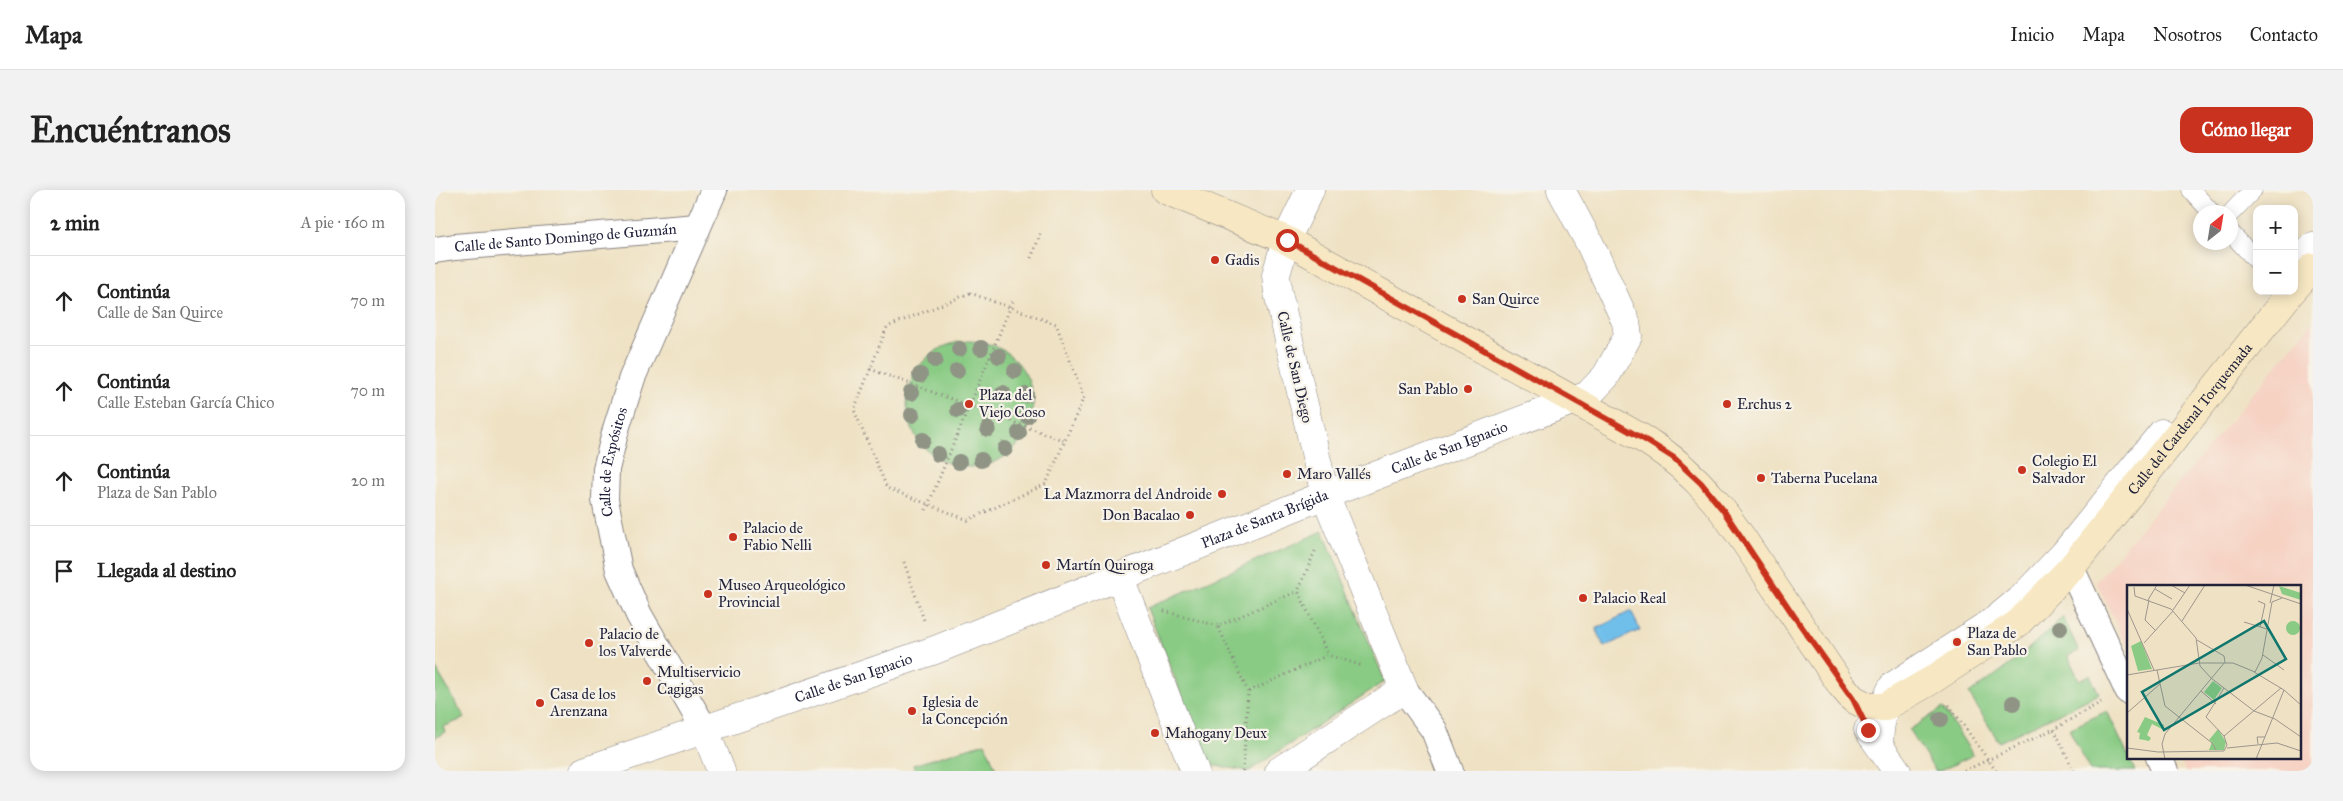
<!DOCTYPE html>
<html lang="es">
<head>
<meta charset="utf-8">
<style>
	:root { --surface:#fff; --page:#f2f2f2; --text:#222; --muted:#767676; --line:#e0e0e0; --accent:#c8321e }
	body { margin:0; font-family:"IM FELL Great Primer",serif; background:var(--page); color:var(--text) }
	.controls { position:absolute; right:15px; top:15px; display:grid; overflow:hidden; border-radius:10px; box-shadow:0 2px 12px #0003 }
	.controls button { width:45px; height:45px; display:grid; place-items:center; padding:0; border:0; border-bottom:1px solid var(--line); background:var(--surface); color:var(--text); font:25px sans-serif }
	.compass { position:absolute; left:1758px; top:15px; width:45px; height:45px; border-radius:50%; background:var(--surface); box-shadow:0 2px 12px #0003; rotate:30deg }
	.stop { position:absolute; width:15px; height:15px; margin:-11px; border:4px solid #c8321e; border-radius:50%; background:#fff }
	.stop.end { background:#c8321e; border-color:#fff; box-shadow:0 1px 5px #0008 }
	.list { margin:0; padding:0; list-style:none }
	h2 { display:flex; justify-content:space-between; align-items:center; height:65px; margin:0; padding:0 20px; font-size:21px }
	h2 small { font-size:16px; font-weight:400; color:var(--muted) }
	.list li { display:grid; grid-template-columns:32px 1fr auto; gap:15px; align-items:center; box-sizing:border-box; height:90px; padding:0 20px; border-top:1px solid var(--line) }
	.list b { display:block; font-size:19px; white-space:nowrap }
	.list p { margin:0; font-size:16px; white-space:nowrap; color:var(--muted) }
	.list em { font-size:16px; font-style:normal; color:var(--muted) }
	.icon { flex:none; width:28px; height:28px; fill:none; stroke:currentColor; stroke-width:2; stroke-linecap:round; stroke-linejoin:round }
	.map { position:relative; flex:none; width:1878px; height:581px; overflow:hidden; border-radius:15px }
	header { display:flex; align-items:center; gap:30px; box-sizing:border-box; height:70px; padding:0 25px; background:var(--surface); border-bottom:1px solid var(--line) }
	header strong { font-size:24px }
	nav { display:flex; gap:28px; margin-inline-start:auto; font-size:18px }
	.intro { display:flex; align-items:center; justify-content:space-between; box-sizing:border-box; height:120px; padding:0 30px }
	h1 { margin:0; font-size:35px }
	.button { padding:12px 22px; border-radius:15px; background:var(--accent); color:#fff; font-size:18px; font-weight:700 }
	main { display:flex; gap:30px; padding:0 30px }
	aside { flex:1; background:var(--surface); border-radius:15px; box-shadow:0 2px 12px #0003 }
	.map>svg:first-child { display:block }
	.built { fill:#f6d2c3 }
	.green { fill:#89cb84; stroke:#567660 }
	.water { fill:#70bfeb; stroke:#497093 }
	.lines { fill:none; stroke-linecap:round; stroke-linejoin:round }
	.service-casing { stroke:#888280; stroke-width:19 }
	.pedestrian-casing { stroke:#888280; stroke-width:28 }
	.minor-casing { stroke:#888280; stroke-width:29 }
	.secondary-casing { stroke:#888280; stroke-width:29 }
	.path { stroke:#888280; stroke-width:3; stroke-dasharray:1 4; stroke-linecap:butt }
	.service { stroke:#fff; stroke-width:18 }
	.pedestrian { stroke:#fff; stroke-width:26 }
	.minor { stroke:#fff; stroke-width:28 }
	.secondary { stroke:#f7e8c3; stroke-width:28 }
	.tree { fill:#8f9485 }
	.route { stroke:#c8321e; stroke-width:6 }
	.poi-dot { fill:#c8321e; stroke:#f7f3e8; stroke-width:2 }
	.labels { text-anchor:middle; stroke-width:4.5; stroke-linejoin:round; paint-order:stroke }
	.street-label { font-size:15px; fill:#22223b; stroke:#f7f3e8 }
	.poi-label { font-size:15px; fill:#22223b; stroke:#f7f3e8; text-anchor:start }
	.inset-road { fill:none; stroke:#9d958d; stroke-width:1 }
	.view { fill:#0f766e; fill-opacity:0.15; stroke:#0f766e; stroke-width:2.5 }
	.inset-edge { fill:none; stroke:#22223b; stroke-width:2.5 }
</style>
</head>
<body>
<header>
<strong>Mapa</strong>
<nav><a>Inicio</a><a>Mapa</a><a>Nosotros</a><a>Contacto</a></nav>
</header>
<div class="intro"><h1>Encuéntranos</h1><a class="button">Cómo llegar</a></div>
<main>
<aside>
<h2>2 min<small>A pie · 160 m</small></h2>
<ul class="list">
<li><svg class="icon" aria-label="ahead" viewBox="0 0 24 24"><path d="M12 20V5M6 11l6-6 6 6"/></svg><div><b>Continúa</b><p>Calle de San Quirce</p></div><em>70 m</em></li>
<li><svg class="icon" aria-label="ahead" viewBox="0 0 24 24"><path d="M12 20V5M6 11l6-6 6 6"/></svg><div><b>Continúa</b><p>Calle Esteban García Chico</p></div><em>70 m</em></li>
<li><svg class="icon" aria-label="ahead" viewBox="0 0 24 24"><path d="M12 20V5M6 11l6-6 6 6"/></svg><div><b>Continúa</b><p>Plaza de San Pablo</p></div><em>20 m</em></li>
<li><svg class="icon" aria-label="arrive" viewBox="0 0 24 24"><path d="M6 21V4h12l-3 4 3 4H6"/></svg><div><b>Llegada al destino</b></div></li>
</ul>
</aside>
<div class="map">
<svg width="1878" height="581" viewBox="0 0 1878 581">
	<rect width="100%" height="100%" fill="#f7f3e8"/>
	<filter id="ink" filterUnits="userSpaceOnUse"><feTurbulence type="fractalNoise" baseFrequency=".02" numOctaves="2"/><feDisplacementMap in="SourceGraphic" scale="10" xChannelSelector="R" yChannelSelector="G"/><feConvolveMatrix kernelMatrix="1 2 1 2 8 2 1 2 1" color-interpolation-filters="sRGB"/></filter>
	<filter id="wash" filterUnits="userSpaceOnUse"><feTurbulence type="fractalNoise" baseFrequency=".0096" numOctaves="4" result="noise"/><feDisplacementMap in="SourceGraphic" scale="20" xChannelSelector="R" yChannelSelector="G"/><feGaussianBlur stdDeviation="1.12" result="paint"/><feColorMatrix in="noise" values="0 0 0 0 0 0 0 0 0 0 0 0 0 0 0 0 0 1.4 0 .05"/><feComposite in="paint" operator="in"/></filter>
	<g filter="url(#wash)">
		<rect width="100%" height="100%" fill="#efe2c4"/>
		<polygon class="built" points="1878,132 1878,581 1750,581 1744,567 1864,567 1864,396 1693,396 1693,459 1661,392"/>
		<g class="green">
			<circle cx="535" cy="214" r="63"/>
			<polygon points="888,341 950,491 814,581 774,575 712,418"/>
			<polygon points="1628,427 1644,461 1633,466 1644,490 1655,485 1664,504 1564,552 1534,504 1580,471"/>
			<polygon points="0,477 30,528 8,537 10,542 0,548"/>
			<polygon points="1508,518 1538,565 1505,581 1500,581 1474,540"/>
			<polygon points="1672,521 1700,581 1655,581 1634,539"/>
			<polygon points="550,553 562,581 480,581 478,575"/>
		</g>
		<polygon class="water" points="1196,421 1205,440 1169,457 1161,439"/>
	</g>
	<g filter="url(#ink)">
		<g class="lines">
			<defs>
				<g id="service">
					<polyline points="1756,0 1776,22"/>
					<polyline points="1796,23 1818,0"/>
					<polyline points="1796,43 1822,71"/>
				</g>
				<g id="pedestrian">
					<path id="s1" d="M0,60L20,57L262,37"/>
					<polyline points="1636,378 1693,501"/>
					<polyline points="969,499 999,540 1015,581"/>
					<path id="s2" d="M270,540L204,425L184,380L170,310L171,279L181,239L197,188L279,0"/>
					<polyline points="1724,567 1730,581"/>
				</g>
				<g id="minor">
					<polyline points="1859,79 1878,57"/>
					<polyline points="685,388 760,581"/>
					<polyline points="270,540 286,581"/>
					<polyline points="1433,540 1462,581"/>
					<path d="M1444,554C1445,534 1448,513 1458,496L1560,430L1588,407L1629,364L1727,243"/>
					<path id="s3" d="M149,581L500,460L890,305L1153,205L1171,186L1193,146L1191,132L1155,54L1126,0"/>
					<polyline points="844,581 969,499 890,305 843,103 841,85 851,50 875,0"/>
				</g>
				<g id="secondary">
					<path id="s4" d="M730,0L851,50L1212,251C1272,289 1299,335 1337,393C1360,427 1383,461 1406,495L1418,509L1434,517H1450L1497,490L1582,434L1636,378L1857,101"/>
					<polyline points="1859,99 1878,77"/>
				</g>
			</defs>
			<use href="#service" class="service-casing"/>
			<use href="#pedestrian" class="pedestrian-casing"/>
			<use href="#minor" class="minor-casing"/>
			<use href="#secondary" class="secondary-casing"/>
			<g class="path">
				<polyline points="596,68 606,43"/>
				<polygon points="535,103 621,134 649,207 611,294 533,330 452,298 419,220 452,137"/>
				<polyline points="435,179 630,251"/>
				<polyline points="491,320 578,111"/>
				<polyline points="880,361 863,401 893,465"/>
				<polyline points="469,372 490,433"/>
				<polyline points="729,421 783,436"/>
				<polyline points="813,502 783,436 863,401"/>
				<polyline points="1514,515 1561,581"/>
				<polyline points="808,581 813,502 893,465 928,476"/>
				<polyline points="1529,581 1619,539"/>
				<polyline points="1639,581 1619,539 1666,512"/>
			</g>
			<use href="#service" class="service"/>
			<use href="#pedestrian" class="pedestrian"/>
			<use href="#minor" class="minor"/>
			<use href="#secondary" class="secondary"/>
		</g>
		<g class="tree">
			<circle cx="546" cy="158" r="8"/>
			<circle cx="524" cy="159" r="8"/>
			<circle cx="564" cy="166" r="8"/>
			<circle cx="500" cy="170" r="8"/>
			<circle cx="522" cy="181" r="8"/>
			<circle cx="580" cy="181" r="8"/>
			<circle cx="485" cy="185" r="8"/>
			<circle cx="476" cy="203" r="8"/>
			<circle cx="568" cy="203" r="8"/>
			<circle cx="591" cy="205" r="8"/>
			<circle cx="523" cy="220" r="8"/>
			<circle cx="477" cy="225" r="8"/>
			<circle cx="592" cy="226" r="8"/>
			<circle cx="553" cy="239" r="8"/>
			<circle cx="584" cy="243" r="8"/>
			<circle cx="488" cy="250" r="8"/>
			<circle cx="570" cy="259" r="8"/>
			<circle cx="503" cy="264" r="8"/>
			<circle cx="546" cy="270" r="8"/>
			<circle cx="524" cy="272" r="8"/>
			<circle cx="1625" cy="438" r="8"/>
			<circle cx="1578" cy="513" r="8"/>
			<circle cx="1506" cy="529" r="8"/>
		</g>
	</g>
	<g class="lines" filter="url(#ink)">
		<polyline class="route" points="852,50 1212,251 1239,268 1266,293 1288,320 1359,426 1418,509 1433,540"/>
	</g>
	<g class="poi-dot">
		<circle cx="780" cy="70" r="5"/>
		<circle cx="1027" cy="109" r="5"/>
		<circle cx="1033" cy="199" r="5"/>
		<circle cx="534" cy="214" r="5"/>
		<circle cx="1292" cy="214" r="5"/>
		<circle cx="1587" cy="280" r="5"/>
		<circle cx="852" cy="284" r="5"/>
		<circle cx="1326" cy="288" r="5"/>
		<circle cx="787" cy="304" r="5"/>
		<circle cx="755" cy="325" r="5"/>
		<circle cx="298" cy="347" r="5"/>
		<circle cx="611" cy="375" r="5"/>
		<circle cx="273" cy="404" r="5"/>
		<circle cx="1148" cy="408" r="5"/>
		<circle cx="1522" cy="452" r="5"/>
		<circle cx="154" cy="453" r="5"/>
		<circle cx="212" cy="491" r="5"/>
		<circle cx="105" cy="513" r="5"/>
		<circle cx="477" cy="521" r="5"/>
		<circle cx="720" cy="543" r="5"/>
	</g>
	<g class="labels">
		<g class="street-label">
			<text dy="5" stroke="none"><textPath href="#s1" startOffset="131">Calle de Santo Domingo de Guzmán</textPath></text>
			<text transform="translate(860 177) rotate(77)" y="5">Calle de San Diego</text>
			<text dy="5" stroke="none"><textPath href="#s4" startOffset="1335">Calle del Cardenal Torquemada</textPath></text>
			<text dy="5" stroke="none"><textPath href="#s3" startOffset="924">Calle de San Ignacio</textPath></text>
			<text dy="5" stroke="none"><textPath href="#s2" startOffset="292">Calle de Expósitos</textPath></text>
			<text dy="5" stroke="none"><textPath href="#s3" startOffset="726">Plaza de Santa Brígida</textPath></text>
			<text dy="5" stroke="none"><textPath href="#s3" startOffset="285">Calle de San Ignacio</textPath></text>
		</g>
		<g class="poi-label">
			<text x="790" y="75">Gadis</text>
			<text x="1037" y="114">San Quirce</text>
			<text x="1023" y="204" text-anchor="end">San Pablo</text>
			<text x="544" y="210">Plaza del<tspan x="544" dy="17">Viejo Coso</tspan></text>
			<text x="1302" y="219">Erchus 2</text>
			<text x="1597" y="276">Colegio El<tspan x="1597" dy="17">Salvador</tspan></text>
			<text x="862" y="289">Maro Vallés</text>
			<text x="1336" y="293">Taberna Pucelana</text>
			<text x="777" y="309" text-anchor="end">La Mazmorra del Androide</text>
			<text x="745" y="330" text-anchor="end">Don Bacalao</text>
			<text x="308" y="343">Palacio de<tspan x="308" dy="17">Fabio Nelli</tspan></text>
			<text x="621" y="380">Martín Quiroga</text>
			<text x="283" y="400">Museo Arqueológico<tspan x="283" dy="17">Provincial</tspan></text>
			<text x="1158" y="413">Palacio Real</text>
			<text x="1532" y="448">Plaza de<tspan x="1532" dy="17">San Pablo</tspan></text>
			<text x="164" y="449">Palacio de<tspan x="164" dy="17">los Valverde</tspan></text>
			<text x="222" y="487">Multiservicio<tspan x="222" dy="17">Cagigas</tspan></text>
			<text x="115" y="509">Casa de los<tspan x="115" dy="17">Arenzana</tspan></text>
			<text x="487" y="517">Iglesia de<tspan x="487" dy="17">la Concepción</tspan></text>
			<text x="730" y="548">Mahogany Deux</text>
		</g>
	</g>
	<g transform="translate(1692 395)">
		<rect width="174" height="174" fill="#efe2c4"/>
		<path d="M152,1L174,8V15L155,9ZM159 43a7 7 0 1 1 14 0a7 7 0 1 1-14 0ZM14,56L25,84L11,86L4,61ZM86,96L95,103L87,115L77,107ZM18,132L37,140L35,144L25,139L20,150L24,153L22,156L12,154L13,148L10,147ZM91,144L99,157L97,165H82L85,157L82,155Z" fill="#89cb84"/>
		<path class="inset-road" d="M44,0L58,8M118,0L174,19M7,2L8,11L44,24L69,53L73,81L84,93L127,126L148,134L174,152M28,4L45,14M21,15L30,0M131,16L138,19L133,42M143,18L147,0M0,24L27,85M46,25L63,0M18,35L22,15M18,35L29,46M55,36L78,0M117,37L140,44M17,58L46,26M136,70L157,85M30,85L38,121L85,158L89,165M127,87L157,105L174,120M0,90L72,78H106L128,87L135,73L145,17L155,13M74,106L89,119M0,128L33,99M97,151L154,103M131,159L130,152H138M0,163L31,167L97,166M100,163L150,158L174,166M97,166L100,160L97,151L79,132L97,103M38,174L35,159L38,149L98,77L97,71L70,55M129,174L157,105"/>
		<path class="view" d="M137,36L159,74L37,145L15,107Z"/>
		<rect width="174" height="174" class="inset-edge"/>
	</g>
</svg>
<div class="controls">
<button>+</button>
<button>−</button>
</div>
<svg class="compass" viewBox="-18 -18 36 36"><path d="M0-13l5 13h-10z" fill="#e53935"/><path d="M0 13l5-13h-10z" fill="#767676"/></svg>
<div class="stop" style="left:852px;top:50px"></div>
<div class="stop end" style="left:1433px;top:540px"></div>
</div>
</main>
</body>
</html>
